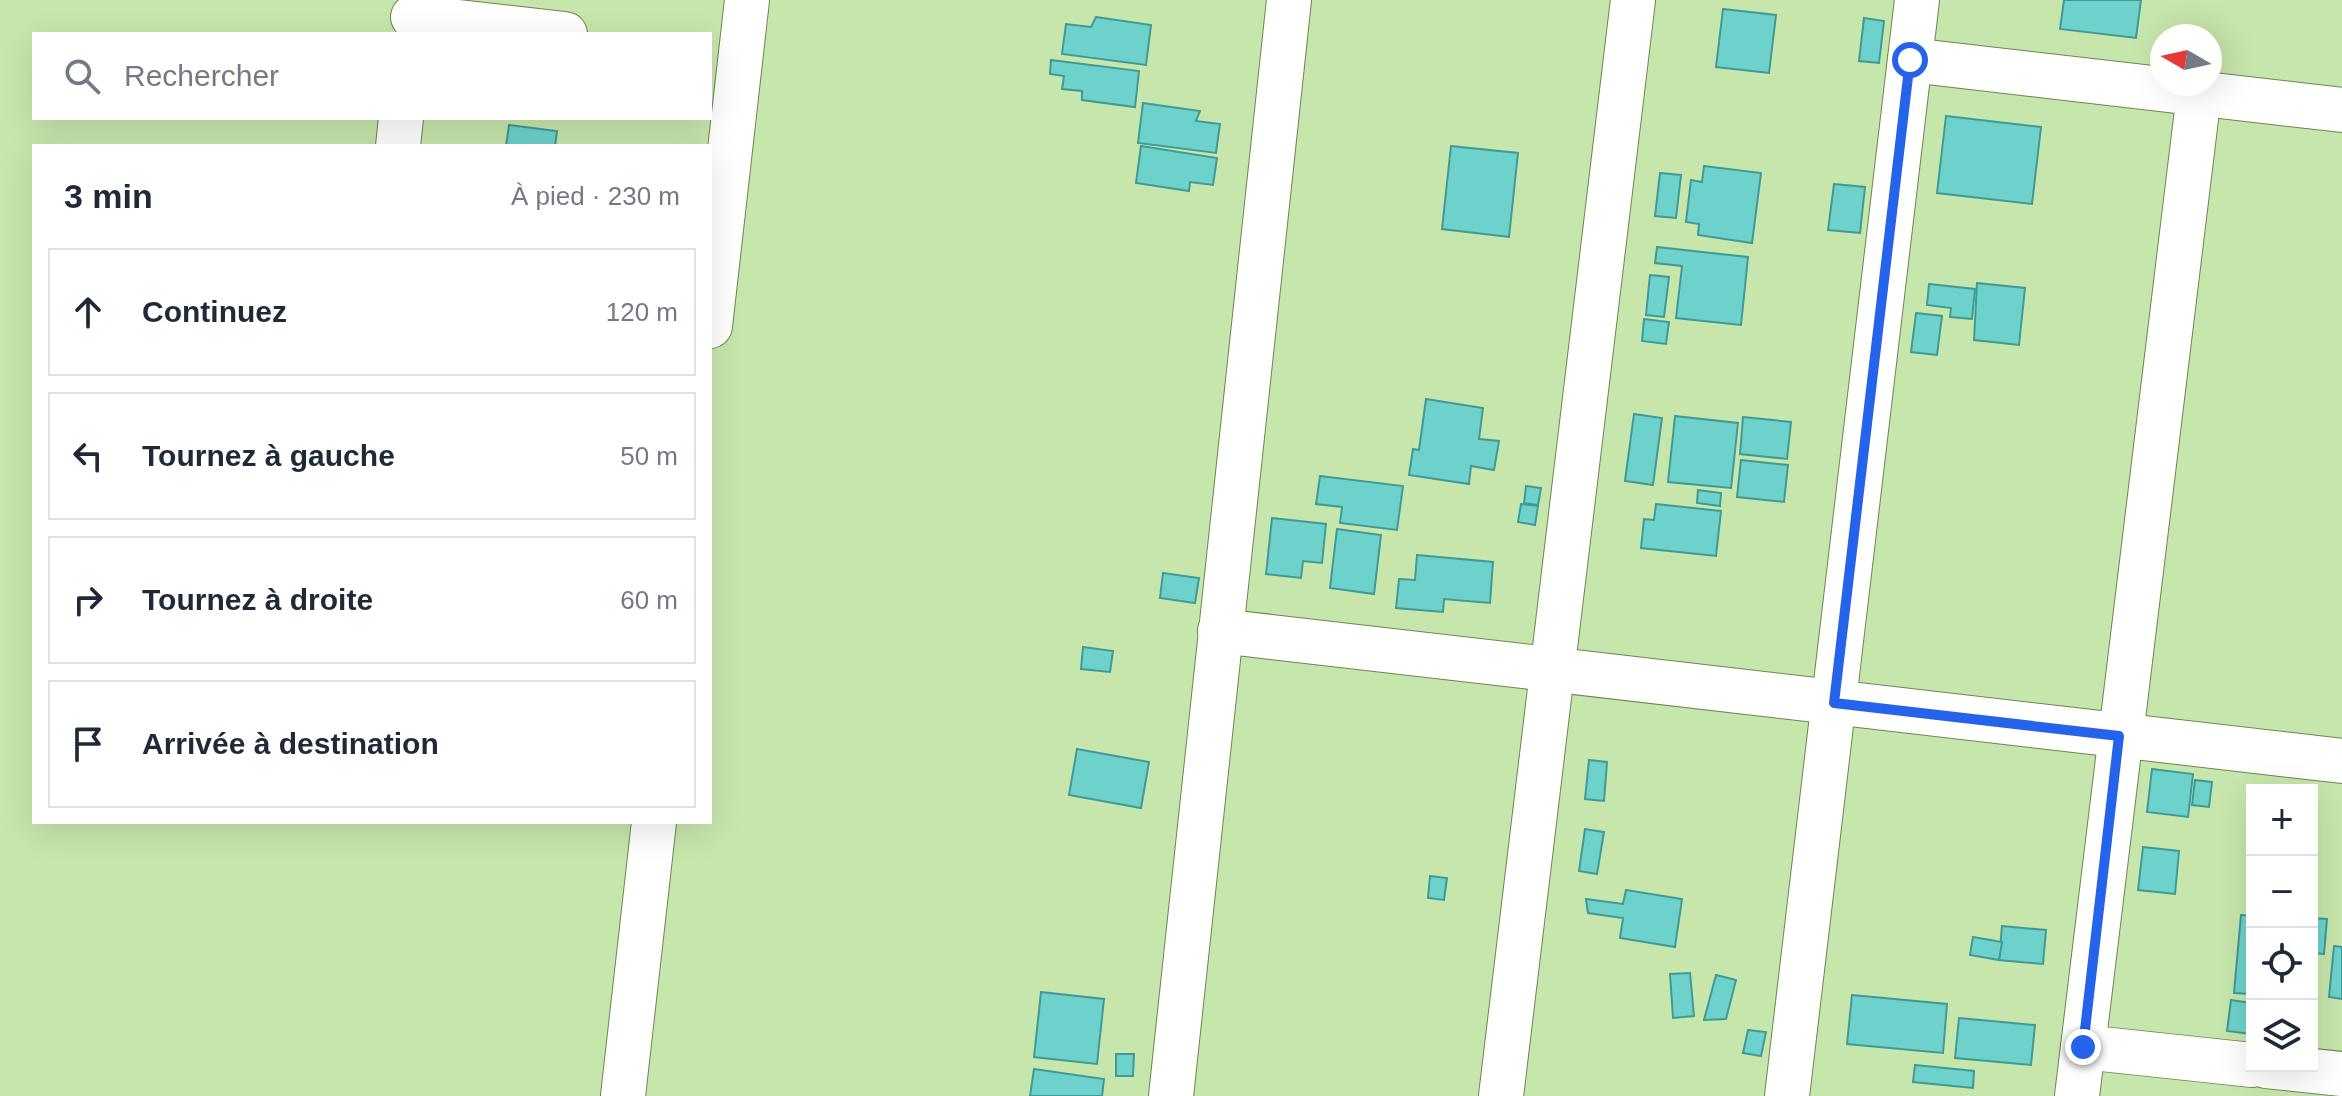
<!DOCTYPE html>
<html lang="fr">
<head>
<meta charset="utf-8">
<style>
	:root { --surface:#fff; --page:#f2f2f3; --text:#1f2937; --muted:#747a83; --line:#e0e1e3 }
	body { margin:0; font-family:Helvetica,sans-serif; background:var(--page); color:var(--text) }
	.controls { position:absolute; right:24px; bottom:24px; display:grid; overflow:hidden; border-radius:0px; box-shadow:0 8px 32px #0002 }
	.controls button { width:72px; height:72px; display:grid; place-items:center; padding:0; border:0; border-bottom:2px solid var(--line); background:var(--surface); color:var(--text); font:40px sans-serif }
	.compass { position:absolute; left:2150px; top:24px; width:72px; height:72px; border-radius:50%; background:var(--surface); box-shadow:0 8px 32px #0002; rotate:279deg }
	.stop { position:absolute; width:24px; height:24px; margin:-18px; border:6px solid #2563eb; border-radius:50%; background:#fff }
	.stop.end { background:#2563eb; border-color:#fff; box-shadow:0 2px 8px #0008 }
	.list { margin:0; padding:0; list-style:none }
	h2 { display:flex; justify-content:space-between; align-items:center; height:104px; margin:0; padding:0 32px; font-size:34px }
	h2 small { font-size:26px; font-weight:400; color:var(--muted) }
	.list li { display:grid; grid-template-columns:52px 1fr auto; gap:24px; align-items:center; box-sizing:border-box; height:128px; margin:0 16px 16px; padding:0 16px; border:2px solid var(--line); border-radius:0px }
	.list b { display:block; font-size:30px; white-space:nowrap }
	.list em { font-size:26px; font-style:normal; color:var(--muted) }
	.icon { flex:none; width:44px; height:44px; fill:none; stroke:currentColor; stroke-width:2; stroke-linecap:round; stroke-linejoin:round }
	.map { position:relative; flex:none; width:2342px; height:1096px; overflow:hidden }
	.search { position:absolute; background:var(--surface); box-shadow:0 8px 32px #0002; left:32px; top:32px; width:680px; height:88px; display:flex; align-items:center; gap:20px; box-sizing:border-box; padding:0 28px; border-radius:0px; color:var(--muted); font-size:30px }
	.panel { position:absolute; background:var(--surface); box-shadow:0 8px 32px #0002; left:32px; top:144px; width:680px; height:680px; border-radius:0px }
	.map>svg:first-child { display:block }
	.building { fill:#6ed2cc; stroke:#409a96; stroke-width:2 }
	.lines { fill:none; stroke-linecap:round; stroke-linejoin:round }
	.minor-casing { stroke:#6a8750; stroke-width:46 }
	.minor { stroke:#fff; stroke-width:44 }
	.route { stroke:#2563eb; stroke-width:10 }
</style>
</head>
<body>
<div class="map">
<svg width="2342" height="1096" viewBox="0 0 2342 1096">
	<rect width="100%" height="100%" fill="#c7e6ab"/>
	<g class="building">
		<polygon points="2064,0 2141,0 2136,38 2060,29"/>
		<polygon points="1723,9 1776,15 1769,73 1716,67"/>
		<polygon points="1096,17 1151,25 1146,65 1062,54 1066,24 1091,27"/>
		<polygon points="1864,18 1884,21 1879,63 1859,61"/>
		<polygon points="1051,60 1139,71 1135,107 1082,100 1082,91 1062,89 1064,76 1050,74"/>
		<polygon points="1143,103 1200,111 1196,121 1220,124 1216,153 1138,143"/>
		<polygon points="1946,116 2041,127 2032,204 1937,193"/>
		<polygon points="509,125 557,131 555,146 506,146"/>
		<polygon points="1141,146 1217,158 1213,185 1190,182 1189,191 1136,183"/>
		<polygon points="1451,146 1518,153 1509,237 1442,229"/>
		<polygon points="1704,166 1761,173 1752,243 1698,235 1699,224 1686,222 1691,180 1702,182"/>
		<polygon points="1660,173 1681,175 1676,218 1655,216"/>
		<polygon points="1834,184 1865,187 1860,233 1828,230"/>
		<polygon points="1657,247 1748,257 1741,325 1676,318 1682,266 1655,263"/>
		<polygon points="1650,275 1669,277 1664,317 1646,315"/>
		<polygon points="1977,283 2025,288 2019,345 1974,340"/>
		<polygon points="1929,284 1975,289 1972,319 1950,317 1951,308 1927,305"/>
		<polygon points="1916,313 1942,316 1937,355 1911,352"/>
		<polygon points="1644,319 1669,322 1666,344 1642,341"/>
		<polygon points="1426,399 1483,408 1479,439 1499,441 1494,470 1471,466 1469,484 1409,475 1413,449 1419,450"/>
		<polygon points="1634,414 1662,418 1653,485 1625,481"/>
		<polygon points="1675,416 1738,423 1731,488 1668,482"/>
		<polygon points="1743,417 1791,422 1787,459 1740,454"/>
		<polygon points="1741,460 1788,465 1784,502 1737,497"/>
		<polygon points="1320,476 1403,486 1397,530 1340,523 1342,507 1316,504"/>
		<polygon points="1526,486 1541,488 1538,505 1524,503"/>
		<polygon points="1698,490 1721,493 1720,506 1697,503"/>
		<polygon points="1521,504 1538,506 1535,525 1518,522"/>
		<polygon points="1656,504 1721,511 1716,556 1641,548 1644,519 1654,520"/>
		<polygon points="1272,518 1326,524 1322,563 1303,561 1301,578 1266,574"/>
		<polygon points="1337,529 1381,535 1374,594 1330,588"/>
		<polygon points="1417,555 1493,562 1490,603 1444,599 1443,612 1396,608 1399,579 1415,580"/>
		<polygon points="1163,573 1199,578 1195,603 1160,598"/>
		<polygon points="1083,647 1113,651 1110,672 1081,669"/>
		<polygon points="1077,749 1149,762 1141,808 1069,795"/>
		<polygon points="1589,760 1607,762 1604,801 1585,799"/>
		<polygon points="2152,769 2193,774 2188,817 2147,812"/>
		<polygon points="2195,780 2212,782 2209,807 2192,805"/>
		<polygon points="1585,829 1604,832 1597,874 1579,871"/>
		<polygon points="2143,847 2179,851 2175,894 2138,890"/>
		<polygon points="1430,876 1447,878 1444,900 1428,898"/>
		<polygon points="1626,890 1682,899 1675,947 1620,938 1623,918 1588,913 1586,899 1623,904"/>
		<polygon points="2241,915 2252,916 2252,994 2234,993"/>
		<polygon points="2312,918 2327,919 2324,954 2312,953"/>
		<polygon points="2002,926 2046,930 2043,964 1999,960"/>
		<polygon points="1973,937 2002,942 1999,960 1970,955"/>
		<polygon points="2334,946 2342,947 2342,999 2329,997"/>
		<polygon points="1690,973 1694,1016 1673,1018 1670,974"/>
		<polygon points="1716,975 1736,980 1726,1019 1704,1020"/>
		<polygon points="1041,992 1104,999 1097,1064 1034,1057"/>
		<polygon points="1852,995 1947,1004 1943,1053 1847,1044"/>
		<polygon points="2231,1000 2252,1003 2252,1034 2227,1031"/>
		<polygon points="1959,1018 2035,1025 2031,1065 1955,1058"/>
		<polygon points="1748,1030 1766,1032 1761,1056 1743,1053"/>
		<polygon points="1116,1054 1134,1054 1133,1076 1116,1076"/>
		<polygon points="1915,1065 1974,1071 1973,1088 1913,1082"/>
		<polygon points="1034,1069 1104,1079 1102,1096 1030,1096"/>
	</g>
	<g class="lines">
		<defs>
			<g id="minor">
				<polyline points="413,17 565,34"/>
				<polyline points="1910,60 2342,110"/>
				<polyline points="398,146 401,118"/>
				<polyline points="710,326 747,0"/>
				<polyline points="1220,631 2342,761"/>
				<polyline points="2083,1047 2252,1065"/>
				<polyline points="2266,1066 2342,1074"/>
				<polyline points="623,1096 654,822"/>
				<polyline points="1171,1096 1289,0"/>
				<polyline points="1501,1096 1633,0"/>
				<polyline points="1787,1096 1917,0"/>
				<polyline points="2077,1096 2199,94"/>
			</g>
		</defs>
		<use href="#minor" class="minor-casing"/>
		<use href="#minor" class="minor"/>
	</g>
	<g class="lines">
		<polyline class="route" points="1910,60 1834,703 2119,736 2083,1047"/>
	</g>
</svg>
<div class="controls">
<button>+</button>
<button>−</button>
<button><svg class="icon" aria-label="locate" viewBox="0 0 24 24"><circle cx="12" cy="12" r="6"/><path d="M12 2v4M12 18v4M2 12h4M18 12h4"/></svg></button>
<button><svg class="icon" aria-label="layers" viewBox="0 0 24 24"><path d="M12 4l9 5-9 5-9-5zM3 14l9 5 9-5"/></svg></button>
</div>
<svg class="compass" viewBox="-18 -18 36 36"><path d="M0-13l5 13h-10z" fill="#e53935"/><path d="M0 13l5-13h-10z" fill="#747a83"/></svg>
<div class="stop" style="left:1910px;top:60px"></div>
<div class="stop end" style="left:2083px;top:1047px"></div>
<div class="search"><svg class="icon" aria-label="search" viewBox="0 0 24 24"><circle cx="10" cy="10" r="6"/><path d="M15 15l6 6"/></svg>Rechercher</div>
<section class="panel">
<h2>3 min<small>À pied · 230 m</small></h2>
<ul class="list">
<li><svg class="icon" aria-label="ahead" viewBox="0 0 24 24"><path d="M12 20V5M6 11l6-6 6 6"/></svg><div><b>Continuez</b></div><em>120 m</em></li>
<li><svg class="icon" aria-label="left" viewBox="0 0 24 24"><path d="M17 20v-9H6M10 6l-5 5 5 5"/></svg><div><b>Tournez à gauche</b></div><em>50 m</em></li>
<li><svg class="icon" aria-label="right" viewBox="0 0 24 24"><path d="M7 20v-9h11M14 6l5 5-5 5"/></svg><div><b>Tournez à droite</b></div><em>60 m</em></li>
<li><svg class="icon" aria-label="arrive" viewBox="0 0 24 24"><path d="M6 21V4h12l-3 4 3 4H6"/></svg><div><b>Arrivée à destination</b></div></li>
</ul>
</section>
</div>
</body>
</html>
